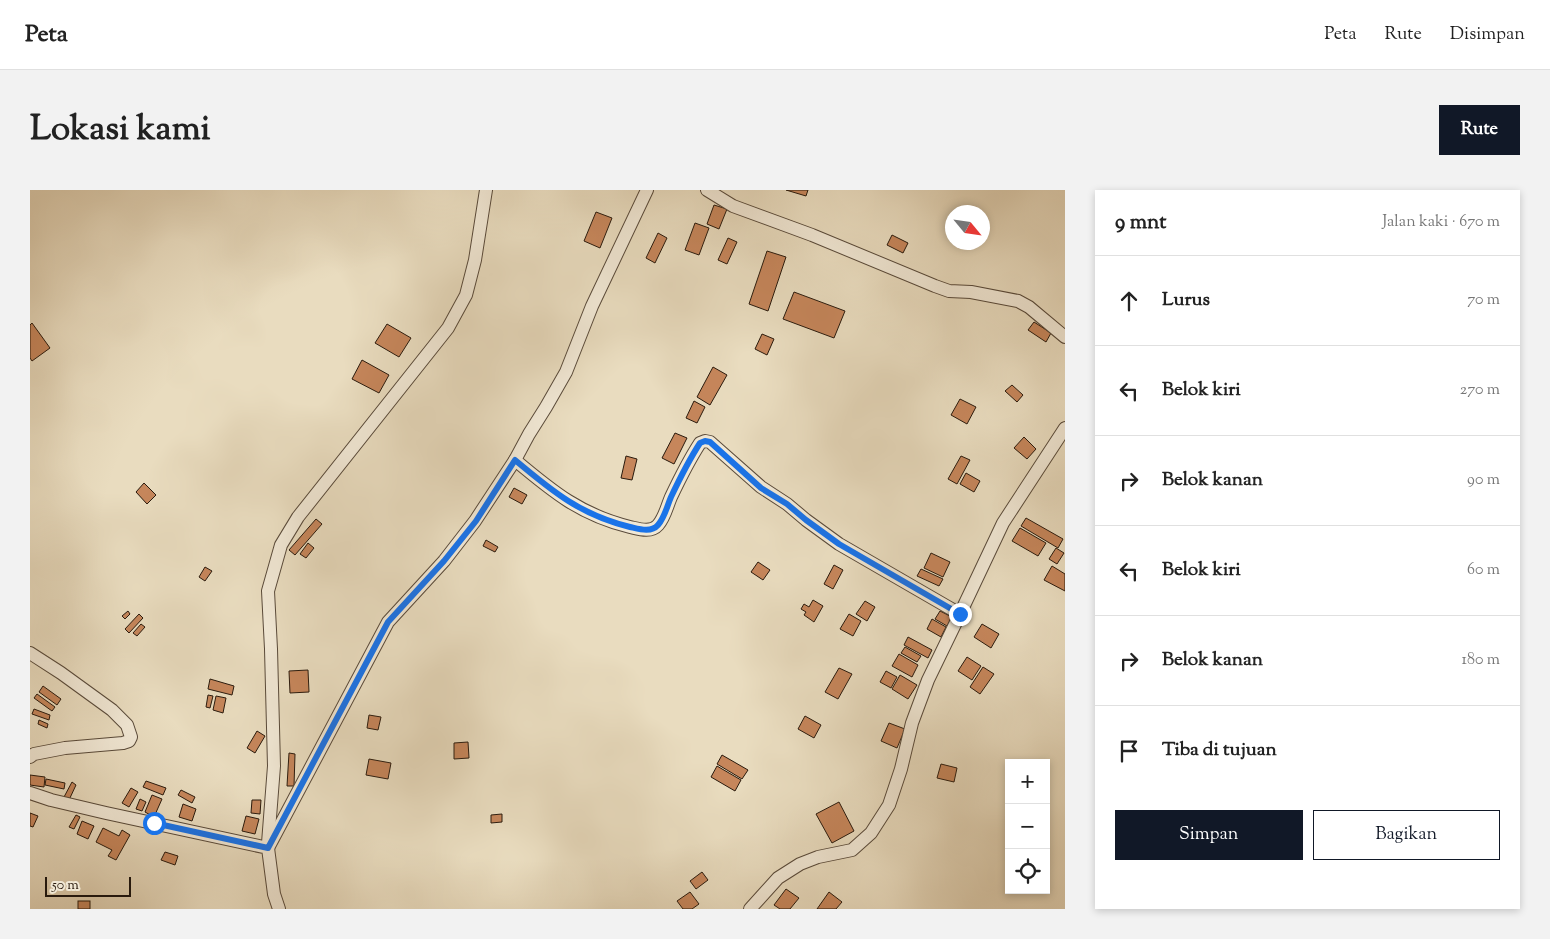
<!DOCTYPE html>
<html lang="id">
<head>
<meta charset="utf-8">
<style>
	:root { --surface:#fff; --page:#f2f2f2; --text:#222; --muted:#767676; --line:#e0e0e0; --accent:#111827 }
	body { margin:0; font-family:"Sorts Mill Goudy",serif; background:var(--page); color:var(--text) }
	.controls { position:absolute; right:15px; bottom:15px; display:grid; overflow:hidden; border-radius:0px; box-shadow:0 2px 8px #0003 }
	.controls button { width:45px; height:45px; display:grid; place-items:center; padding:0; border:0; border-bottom:1px solid var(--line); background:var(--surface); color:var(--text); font:25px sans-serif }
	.compass { position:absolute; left:915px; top:15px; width:45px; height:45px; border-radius:50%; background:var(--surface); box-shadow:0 2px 8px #0003; rotate:119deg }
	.scale { position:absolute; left:15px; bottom:12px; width:86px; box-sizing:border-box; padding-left:5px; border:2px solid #291a0d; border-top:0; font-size:14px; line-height:18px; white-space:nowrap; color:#291a0d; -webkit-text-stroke:4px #f1e8d5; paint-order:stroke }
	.stop { position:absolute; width:15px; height:15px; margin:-11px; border:4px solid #1a73e8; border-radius:50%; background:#fff }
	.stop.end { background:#1a73e8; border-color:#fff; box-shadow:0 1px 5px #0008 }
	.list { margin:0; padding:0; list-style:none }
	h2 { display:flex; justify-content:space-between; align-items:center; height:65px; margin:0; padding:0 20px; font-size:21px }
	h2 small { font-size:16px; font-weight:400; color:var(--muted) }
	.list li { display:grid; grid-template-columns:32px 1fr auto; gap:15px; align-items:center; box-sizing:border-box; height:90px; padding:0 20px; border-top:1px solid var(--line) }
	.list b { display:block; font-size:19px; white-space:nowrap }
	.list em { font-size:16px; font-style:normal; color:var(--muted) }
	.actions { display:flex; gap:10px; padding:15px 20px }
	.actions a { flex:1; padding:11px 0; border:1px solid var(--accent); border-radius:0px; text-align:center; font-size:18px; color:var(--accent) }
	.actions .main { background:var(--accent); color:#fff }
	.icon { flex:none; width:28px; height:28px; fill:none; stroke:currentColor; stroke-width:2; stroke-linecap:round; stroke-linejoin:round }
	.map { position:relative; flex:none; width:1035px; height:719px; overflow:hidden; border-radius:0px }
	header { display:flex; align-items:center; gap:30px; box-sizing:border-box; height:70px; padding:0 25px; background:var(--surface); border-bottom:1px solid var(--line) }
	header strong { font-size:24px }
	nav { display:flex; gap:28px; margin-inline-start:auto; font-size:18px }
	.intro { display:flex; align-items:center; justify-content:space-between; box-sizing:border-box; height:120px; padding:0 30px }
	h1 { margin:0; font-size:35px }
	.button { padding:12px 22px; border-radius:0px; background:var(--accent); color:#fff; font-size:18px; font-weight:700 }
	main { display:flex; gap:30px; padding:0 30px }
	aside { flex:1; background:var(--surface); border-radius:0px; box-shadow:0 2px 8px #0003 }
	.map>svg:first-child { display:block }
	.building { fill:#c6865b; stroke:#291a0d }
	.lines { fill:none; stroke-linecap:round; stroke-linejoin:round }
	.street-casing { stroke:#594a3a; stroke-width:14 }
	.street { stroke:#f1e8d5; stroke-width:12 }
	.route { stroke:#1a73e8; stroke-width:6 }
</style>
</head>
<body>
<header>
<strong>Peta</strong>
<nav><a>Peta</a><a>Rute</a><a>Disimpan</a></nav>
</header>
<div class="intro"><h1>Lokasi kami</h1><a class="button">Rute</a></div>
<main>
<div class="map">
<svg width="1035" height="719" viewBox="0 0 1035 719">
	<rect width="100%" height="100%" fill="#e9dcbf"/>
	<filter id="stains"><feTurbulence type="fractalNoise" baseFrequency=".004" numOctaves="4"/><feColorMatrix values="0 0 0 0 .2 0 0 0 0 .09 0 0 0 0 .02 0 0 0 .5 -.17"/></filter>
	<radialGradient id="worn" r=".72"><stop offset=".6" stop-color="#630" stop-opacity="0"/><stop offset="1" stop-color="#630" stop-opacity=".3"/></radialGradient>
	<g class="building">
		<polygon points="756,0 778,0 776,6"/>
		<polygon points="684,15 697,19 689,39 677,34"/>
		<polygon points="566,22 582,28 570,58 554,51"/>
		<polygon points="665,33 679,38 669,65 655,60"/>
		<polygon points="628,43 637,48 625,73 616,68"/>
		<polygon points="862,45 878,53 873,63 857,55"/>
		<polygon points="698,48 707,52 697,74 688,70"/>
		<polygon points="737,61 756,67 738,121 719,114"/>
		<polygon points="764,102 815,121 804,148 753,129"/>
		<polygon points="1004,132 1021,143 1016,152 998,140"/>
		<polygon points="2,133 20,158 2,171 0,168 0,135"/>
		<polygon points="357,134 381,148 369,167 345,153"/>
		<polygon points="732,144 744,149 737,165 725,159"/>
		<polygon points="332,170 359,185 349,203 322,189"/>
		<polygon points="683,177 697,185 680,215 667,207"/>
		<polygon points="982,195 993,205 987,212 975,201"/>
		<polygon points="930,209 946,217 937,234 921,225"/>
		<polygon points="664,211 675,217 667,233 656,228"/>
		<polygon points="645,243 657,248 644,274 632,268"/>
		<polygon points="994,247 1006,259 997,269 984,258"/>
		<polygon points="596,266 607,269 602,290 591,288"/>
		<polygon points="931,266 940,270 927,294 918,289"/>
		<polygon points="936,283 950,291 944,302 930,294"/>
		<polygon points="114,293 126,305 117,314 106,302"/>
		<polygon points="484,298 497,305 492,314 479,307"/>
		<polygon points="996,328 1033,349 1028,358 991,336"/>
		<polygon points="286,329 292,334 265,365 259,360"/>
		<polygon points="990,338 1016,353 1008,366 982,351"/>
		<polygon points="456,350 468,357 465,362 453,356"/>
		<polygon points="278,353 284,358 276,368 270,364"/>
		<polygon points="1026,358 1034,363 1027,374 1019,369"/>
		<polygon points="901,363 920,372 913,387 894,378"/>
		<polygon points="728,372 740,380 733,390 721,382"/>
		<polygon points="804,375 813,380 803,399 794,394"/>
		<polygon points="1022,376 1035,384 1035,401 1014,390"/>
		<polygon points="175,377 182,381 175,391 169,387"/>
		<polygon points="891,379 913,389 909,396 887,386"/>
		<polygon points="783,410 793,416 784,432 774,425 776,422 771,419 774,414 779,417"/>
		<polygon points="835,411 845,417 837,431 826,424"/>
		<polygon points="98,421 100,424 95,429 92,426"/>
		<polygon points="910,421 922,427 917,436 905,429"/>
		<polygon points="109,424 113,428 99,443 95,439"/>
		<polygon points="819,424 831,431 823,446 810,439"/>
		<polygon points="902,429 916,437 911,447 897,439"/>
		<polygon points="111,434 115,437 107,446 103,443"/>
		<polygon points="952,434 969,444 961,458 944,447"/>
		<polygon points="878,447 902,460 898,468 874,455"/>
		<polygon points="875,457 891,466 887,472 871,463"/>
		<polygon points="869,464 888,475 882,487 862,476"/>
		<polygon points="937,467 951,476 942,490 928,481"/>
		<polygon points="953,477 964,484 950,504 940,497"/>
		<polygon points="809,478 822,484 808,509 795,502"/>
		<polygon points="278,480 279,502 260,503 259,481"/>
		<polygon points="856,481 867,487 861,498 850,492"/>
		<polygon points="870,485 887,495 878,509 862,499"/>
		<polygon points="180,489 204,496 202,505 178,499"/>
		<polygon points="13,496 31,509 27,515 9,502"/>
		<polygon points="7,504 25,517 22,521 4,508"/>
		<polygon points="178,505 183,506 180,518 176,517"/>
		<polygon points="186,506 196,508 193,523 183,520"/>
		<polygon points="4,519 20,525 19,530 2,524"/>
		<polygon points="339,525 351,527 348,540 337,538"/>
		<polygon points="775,526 791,535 784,548 768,539"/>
		<polygon points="9,530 18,534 17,538 8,534"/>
		<polygon points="859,533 875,539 867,558 851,551"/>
		<polygon points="227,541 235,546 225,563 217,558"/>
		<polygon points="438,552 439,568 424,569 424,553"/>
		<polygon points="259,563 265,564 264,596 257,596"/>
		<polygon points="692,565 718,580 712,589 687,574"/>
		<polygon points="339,569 361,573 358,589 336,585"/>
		<polygon points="911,574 927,578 924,592 907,588"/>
		<polygon points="687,576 711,590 705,601 681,587"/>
		<polygon points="0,585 15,587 14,597 0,595"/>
		<polygon points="16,589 35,593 34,599 15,595"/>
		<polygon points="116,591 136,598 133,605 113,597"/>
		<polygon points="42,592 46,595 39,610 34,607"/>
		<polygon points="101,598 108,602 99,617 92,613"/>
		<polygon points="151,600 165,607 162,613 148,605"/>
		<polygon points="122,605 132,609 124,627 115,622"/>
		<polygon points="110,609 116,612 112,621 106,619"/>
		<polygon points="222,610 231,610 230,624 221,623"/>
		<polygon points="809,612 824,641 802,653 786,624"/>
		<polygon points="153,614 166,619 162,631 149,627"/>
		<polygon points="0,623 8,626 3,637 0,636"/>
		<polygon points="472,624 472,632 461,633 461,625"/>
		<polygon points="46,625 50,627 44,639 39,637"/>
		<polygon points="216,626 229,629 225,644 212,641"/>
		<polygon points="52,631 64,636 58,649 47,644"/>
		<polygon points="73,638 89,646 92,640 100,645 86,670 78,666 82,660 66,652"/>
		<polygon points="135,662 148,666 145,675 131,670"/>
		<polygon points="672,682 678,690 666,699 660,691"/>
		<polygon points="756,699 769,708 760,719 750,719 744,715"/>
		<polygon points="660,702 669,714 662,719 653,719 647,711"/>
		<polygon points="799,702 812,712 806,719 787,719"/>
		<rect x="48" y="711" width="12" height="8"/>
	</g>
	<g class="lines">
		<defs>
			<g id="street">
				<polyline points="677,0 703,16 782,45 905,96 919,101 941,102 988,111 999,117 1035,147"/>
				<path d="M485,270C523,302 551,325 600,337C609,339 621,343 628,335C635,327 637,316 641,307C650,288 659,270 670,253L675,251L680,252L731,297L757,314L776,330L809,354L930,424L898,490L882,533L871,579L859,615L841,643L822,660L788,667L770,674L748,688L720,719"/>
				<polyline points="930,424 973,333 1035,238"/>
				<polyline points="0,463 31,483 82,520 97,535 101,547 99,551 93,553 35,558 4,564 0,567"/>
				<polyline points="0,603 21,610 76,623 238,658 244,704 249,719"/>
				<polyline points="238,653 244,576 241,459 238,401 251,355 268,327 418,138 436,105 445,70 456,0"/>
				<polyline points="238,658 358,432 414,371 445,331 485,270 499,244 516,217 536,182 562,116 617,0"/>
			</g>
		</defs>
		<use href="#street" class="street-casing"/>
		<use href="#street" class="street"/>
	</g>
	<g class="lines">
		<path class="route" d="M124,633L238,658L358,432L414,371L446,331L485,270C523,302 551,325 600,337C609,339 621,343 628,335C635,327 637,316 641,307C650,288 659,270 670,253L675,251L680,252L731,298L757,314L776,330L809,354L930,424"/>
	</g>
	<rect width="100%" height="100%" filter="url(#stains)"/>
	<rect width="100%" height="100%" fill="url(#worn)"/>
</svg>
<div class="controls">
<button>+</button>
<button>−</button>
<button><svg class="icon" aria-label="locate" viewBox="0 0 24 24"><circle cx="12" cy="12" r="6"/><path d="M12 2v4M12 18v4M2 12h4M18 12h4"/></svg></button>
</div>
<svg class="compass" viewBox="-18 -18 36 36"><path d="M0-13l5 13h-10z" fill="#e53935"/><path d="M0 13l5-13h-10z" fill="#767676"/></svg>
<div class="scale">50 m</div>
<div class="stop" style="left:124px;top:633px"></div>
<div class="stop end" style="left:930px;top:424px"></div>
</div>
<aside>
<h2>9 mnt<small>Jalan kaki · 670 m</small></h2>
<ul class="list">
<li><svg class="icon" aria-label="ahead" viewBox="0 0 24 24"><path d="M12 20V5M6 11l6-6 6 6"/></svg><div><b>Lurus</b></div><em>70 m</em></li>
<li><svg class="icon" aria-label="left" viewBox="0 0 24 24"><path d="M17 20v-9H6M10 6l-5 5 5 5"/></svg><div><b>Belok kiri</b></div><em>270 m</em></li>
<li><svg class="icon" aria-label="right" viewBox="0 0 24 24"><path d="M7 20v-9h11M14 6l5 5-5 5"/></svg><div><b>Belok kanan</b></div><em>90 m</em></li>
<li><svg class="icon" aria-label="left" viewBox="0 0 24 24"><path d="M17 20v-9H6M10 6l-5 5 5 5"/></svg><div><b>Belok kiri</b></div><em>60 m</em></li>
<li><svg class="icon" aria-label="right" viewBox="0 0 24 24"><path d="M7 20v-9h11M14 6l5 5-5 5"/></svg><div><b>Belok kanan</b></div><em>180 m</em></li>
<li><svg class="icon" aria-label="arrive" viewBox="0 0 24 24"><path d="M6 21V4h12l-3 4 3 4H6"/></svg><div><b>Tiba di tujuan</b></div></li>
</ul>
<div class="actions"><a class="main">Simpan</a><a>Bagikan</a></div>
</aside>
</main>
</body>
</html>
